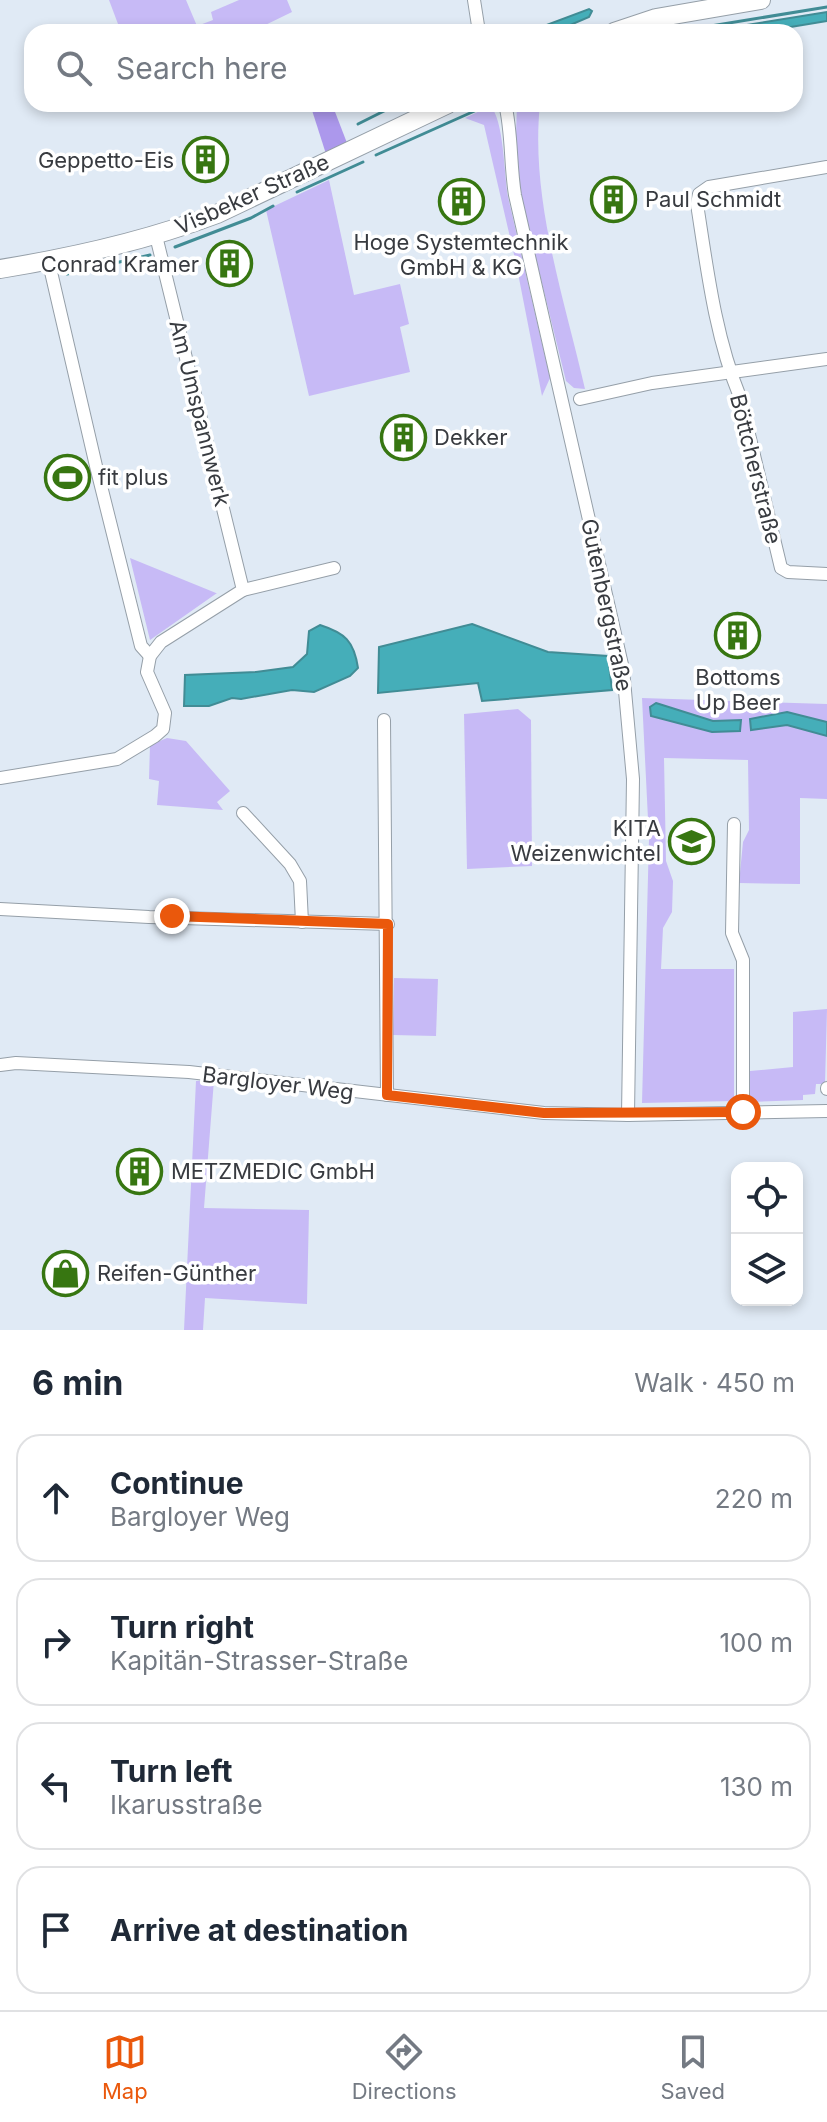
<!DOCTYPE html>
<html lang="en">
<head>
<meta charset="utf-8">
<style>
	:root { --surface:#fff; --page:#f2f2f3; --text:#1f2937; --muted:#747a83; --line:#e0e1e3; --accent:#ea580c }
	body { margin:0; font-family:Inter,sans-serif; background:var(--page); color:var(--text) }
	.controls { position:absolute; right:24px; bottom:24px; display:grid; overflow:hidden; border-radius:16px; box-shadow:0 4px 12px #0003 }
	.controls button { width:72px; height:72px; display:grid; place-items:center; padding:0; border:0; border-bottom:2px solid var(--line); background:var(--surface); color:var(--text); font:40px sans-serif }
	.stop { position:absolute; width:24px; height:24px; margin:-18px; border:6px solid #ea580c; border-radius:50%; background:#fff }
	.stop.end { background:#ea580c; border-color:#fff; box-shadow:0 2px 8px #0008 }
	.list { margin:0; padding:0; list-style:none }
	h2 { display:flex; justify-content:space-between; align-items:center; height:104px; margin:0; padding:0 32px; font-size:34px }
	h2 small { font-size:26px; font-weight:400; color:var(--muted) }
	.list li { display:grid; grid-template-columns:52px 1fr auto; gap:24px; align-items:center; box-sizing:border-box; height:128px; margin:0 16px 16px; padding:0 16px; border:2px solid var(--line); border-radius:24px }
	.list b { display:block; font-size:30px; white-space:nowrap }
	.list p { margin:0; font-size:26px; white-space:nowrap; color:var(--muted) }
	.list em { font-size:26px; font-style:normal; color:var(--muted) }
	.icon { flex:none; width:44px; height:44px; fill:none; stroke:currentColor; stroke-width:2; stroke-linecap:round; stroke-linejoin:round }
	.map { position:relative; flex:none; width:827px; height:1330px; overflow:hidden }
	.search { position:absolute; background:var(--surface); box-shadow:0 4px 12px #0003; left:24px; right:24px; top:24px; height:88px; display:flex; align-items:center; gap:20px; box-sizing:border-box; padding:0 28px; border-radius:24px; color:var(--muted); font-size:30px }
	.sheet { height:680px; background:var(--surface) }
	nav { display:flex; justify-content:space-around; align-items:center; box-sizing:border-box; height:112px; border-top:2px solid var(--line); background:var(--surface); font-size:22px; color:var(--muted) }
	nav a { display:grid; justify-items:center; gap:4px }
	nav .on { color:var(--accent) }
	.map>svg:first-child { display:block }
	.green { fill:#c7baf6 }
	.forest { fill:#ac98ec }
	.water { fill:#45aeb9; stroke:#418c95; stroke-width:2 }
	.lines { fill:none; stroke-linecap:round; stroke-linejoin:round }
	.stream { stroke:#418c95; stroke-width:3 }
	.street-casing { stroke:#959fa8; stroke-width:14 }
	.secondary-casing { stroke:#959fa8; stroke-width:20 }
	.street { stroke:#fff; stroke-width:12 }
	.secondary { stroke:#fff; stroke-width:18 }
	.route { stroke:#ea580c; stroke-width:10 }
	.labels { text-anchor:middle; stroke-width:7; stroke-linejoin:round; paint-order:stroke }
	.poi-label { font-size:22px; fill:#383b40; stroke:#fff; text-anchor:start }
	.street-label { font-size:22px; fill:#383b40; stroke:#fff }
</style>
</head>
<body>
<div class="map">
<svg width="827" height="1330" viewBox="0 0 827 1330">
	<rect width="100%" height="100%" fill="#e0eaf5"/>
	<g class="green">
		<polygon points="109,0 186,0 197,26 213,20 211,12 239,0 287,0 292,12 251,32 121,32"/>
		<path d="M517,104H540C530,199 564,297 585,389L574,388L566,381L520,194L515,165Z"/>
		<path d="M490,106C504,118 504,175 508,197L550,378L542,396L516,263L484,125L465,118Z"/>
		<polygon points="329,180 354,295 400,284 409,324 400,327 410,372 309,396 266,210"/>
		<polygon points="130,558 216,593 217,593 150,640"/>
		<polygon points="642,698 827,704 827,799 800,798 800,884 739,883 743,842 749,830 748,760 664,758 666,861 673,881 672,912 663,928 661,969 734,969 734,1101 642,1103 649,839"/>
		<polygon points="518,709 531,720 532,866 467,869 464,714"/>
		<polygon points="167,738 186,741 230,791 217,802 223,810 157,805 159,781 149,779 150,745"/>
		<polygon points="394,978 438,979 436,1036 393,1035"/>
		<polygon points="827,1009 825,1084 816,1084 815,1094 803,1095 803,1100 750,1102 750,1071 793,1067 793,1012"/>
		<polygon points="214,1080 204,1208 309,1210 307,1304 205,1298 203,1330 184,1330 196,1081"/>
	</g>
	<polygon class="forest" points="310,104 332,104 347,143 326,154"/>
	<g class="water">
		<polygon points="589,9 592,11 589,17 554,32 528,32"/>
		<polygon points="827,12 827,21 761,32 720,32 722,29"/>
		<polygon points="472,624 548,652 608,656 612,690 482,701 478,683 378,693 379,647"/>
		<path d="M320,625C345,633 354,641 358,668L350,676L314,692L292,690L241,699L232,698L209,706H184L185,675L256,672L293,667L307,654L309,631Z"/>
		<polygon points="656,703 713,721 741,720 740,731 712,732 651,716 650,707"/>
		<polygon points="787,712 827,722 827,736 787,725 751,730 750,719"/>
	</g>
	<g class="lines">
		<g class="stream">
			<polyline points="674,32 827,7"/>
			<polyline points="358,124 398,104"/>
			<polyline points="376,155 479,109"/>
			<polyline points="297,192 363,162"/>
			<polyline points="175,247 251,218 273,206"/>
			<polyline points="67,274 150,255"/>
		</g>
		<defs>
			<g id="street">
				<polyline points="474,0 479,32"/>
				<path d="M505,104C512,131 510,165 515,195L623,669L633,779L628,1115"/>
				<path d="M827,167L709,187L699,194L697,204C707,268 715,336 740,397L781,568L788,572L827,574"/>
				<polyline points="48,259 96,466 141,646 150,656"/>
				<polyline points="580,399 652,383 827,359"/>
				<polyline points="243,590 334,568"/>
				<polyline points="384,720 387,1095"/>
				<polyline points="0,778 117,759 155,736 163,729 165,713 147,672 150,656 161,642 243,590 156,236"/>
				<polyline points="243,813 290,864 300,881 302,922"/>
				<polyline points="734,824 732,933 743,960 743,1112"/>
				<polyline points="0,909 149,917 388,924"/>
				<polyline points="0,1065 16,1063 189,1072 544,1113 628,1115 827,1111"/>
				<polyline points="827,1088 827,1089"/>
			</g>
			<g id="secondary">
				<polyline points="614,32 656,18 761,0"/>
				<path d="M0,269C74,257 146,241 217,214L448,104"/>
			</g>
		</defs>
		<use href="#street" class="street-casing"/>
		<use href="#secondary" class="secondary-casing"/>
		<use href="#street" class="street"/>
		<use href="#secondary" class="secondary"/>
	</g>
	<g class="lines">
		<polyline class="route" points="172,916 388,924 387,1095 544,1113 743,1112"/>
	</g>
	<defs>
		<symbol id="building-ring" viewBox="-11 -11 22 22"><circle r="9.5" fill="#fff" stroke="#377611" stroke-width="1.5"/><path d="M-4-6H4V6H1V3H-1V6H-4ZM-2.5-4.3h1.7v1.8h-1.7ZM.8-4.3h1.7v1.8H.8ZM-2.5-1h1.7V.8h-1.7ZM.8-1h1.7V.8H.8Z" fill="#377611"/></symbol>
		<symbol id="stadium-ring" viewBox="-11 -11 22 22"><circle r="9.5" fill="#fff" stroke="#377611" stroke-width="1.5"/><path d="M0-5a6.5 5 0 1 0 0 10a6.5 5 0 1 0 0-10ZM-3.5-1.8h7v3.6h-7Z" fill="#377611"/></symbol>
		<symbol id="school-ring" viewBox="-11 -11 22 22"><circle r="9.5" fill="#fff" stroke="#377611" stroke-width="1.5"/><path d="M0-5L7-2L0 1L-7-2ZM-4 1L0 2.5L4 1V4Q0 6-4 4Z" fill="#377611"/></symbol>
		<symbol id="shop-ring" viewBox="-11 -11 22 22"><circle r="9.5" fill="#fff" stroke="#377611" stroke-width="1.5"/><path d="M-5-2.5h2.3a2.7 3.5 0 0 1 5.4 0H5L5.5 6h-11ZM-1.5-2.5h3a1.5 2.3 0 0 0-3 0Z" fill="#377611"/></symbol>
	</defs>
	<g fill-rule="evenodd">
		<use href="#building-ring" x="180" y="134" width="51" height="51"/>
		<use href="#building-ring" x="588" y="174" width="51" height="51"/>
		<use href="#building-ring" x="436" y="176" width="51" height="51"/>
		<use href="#building-ring" x="204" y="238" width="51" height="51"/>
		<use href="#building-ring" x="378" y="412" width="51" height="51"/>
		<use href="#stadium-ring" x="42" y="452" width="51" height="51"/>
		<use href="#building-ring" x="712" y="610" width="51" height="51"/>
		<use href="#school-ring" x="666" y="816" width="51" height="51"/>
		<use href="#building-ring" x="114" y="1146" width="51" height="51"/>
		<use href="#shop-ring" x="40" y="1248" width="51" height="51"/>
	</g>
	<g class="labels">
		<g class="poi-label">
			<text x="174" y="168" text-anchor="end">Geppetto-Eis</text>
			<text x="645" y="207">Paul Schmidt</text>
			<text x="461" y="250" text-anchor="middle">Hoge Systemtechnik<tspan x="461" dy="25">GmbH &amp; KG</tspan></text>
			<text x="199" y="272" text-anchor="end">Conrad Kramer</text>
			<text x="434" y="445">Dekker</text>
			<text x="98" y="485">fit plus</text>
			<text x="738" y="685" text-anchor="middle">Bottoms<tspan x="738" dy="25">Up Beer</tspan></text>
			<text x="661" y="836" text-anchor="end">KITA<tspan x="661" dy="25">Weizenwichtel</tspan></text>
			<text x="171" y="1179">METZMEDIC GmbH</text>
			<text x="97" y="1281">Reifen-Günther</text>
		</g>
		<g class="street-label">
			<text transform="translate(252 194) rotate(-24)" y="8">Visbeker Straße</text>
			<text transform="translate(200 413) rotate(76)" y="8">Am Umspannwerk</text>
			<text transform="translate(756 469) rotate(76)" y="8">Böttcherstraße</text>
			<text transform="translate(607 605) rotate(78)" y="8">Gutenbergstraße</text>
			<text transform="translate(278 1083) rotate(7)" y="8">Bargloyer Weg</text>
		</g>
	</g>
</svg>
<div class="controls">
<button><svg class="icon" aria-label="locate" viewBox="0 0 24 24"><circle cx="12" cy="12" r="6"/><path d="M12 2v4M12 18v4M2 12h4M18 12h4"/></svg></button>
<button><svg class="icon" aria-label="layers" viewBox="0 0 24 24"><path d="M12 4l9 5-9 5-9-5zM3 14l9 5 9-5"/></svg></button>
</div>
<div class="stop" style="left:743px;top:1112px"></div>
<div class="stop end" style="left:172px;top:916px"></div>
<div class="search"><svg class="icon" aria-label="search" viewBox="0 0 24 24"><circle cx="10" cy="10" r="6"/><path d="M15 15l6 6"/></svg>Search here</div>
</div>
<section class="sheet">
<h2>6 min<small>Walk · 450 m</small></h2>
<ul class="list">
<li><svg class="icon" aria-label="ahead" viewBox="0 0 24 24"><path d="M12 20V5M6 11l6-6 6 6"/></svg><div><b>Continue</b><p>Bargloyer Weg</p></div><em>220 m</em></li>
<li><svg class="icon" aria-label="right" viewBox="0 0 24 24"><path d="M7 20v-9h11M14 6l5 5-5 5"/></svg><div><b>Turn right</b><p>Kapitän-Strasser-Straße</p></div><em>100 m</em></li>
<li><svg class="icon" aria-label="left" viewBox="0 0 24 24"><path d="M17 20v-9H6M10 6l-5 5 5 5"/></svg><div><b>Turn left</b><p>Ikarusstraße</p></div><em>130 m</em></li>
<li><svg class="icon" aria-label="arrive" viewBox="0 0 24 24"><path d="M6 21V4h12l-3 4 3 4H6"/></svg><div><b>Arrive at destination</b></div></li>
</ul>
</section>
<nav>
<a class="on"><svg class="icon" aria-label="map" viewBox="0 0 24 24"><path d="M3 6l6-2 6 2 6-2v14l-6 2-6-2-6 2zM9 4v14M15 6v14"/></svg>Map</a>
<a><svg class="icon" aria-label="directions" viewBox="0 0 24 24"><path d="M12 3l9 9-9 9-9-9zM9 14v-3h6M13 9l2 2-2 2"/></svg>Directions</a>
<a><svg class="icon" aria-label="saved" viewBox="0 0 24 24"><path d="M7 4h10v16l-5-4-5 4z"/></svg>Saved</a>
</nav>
</body>
</html>
